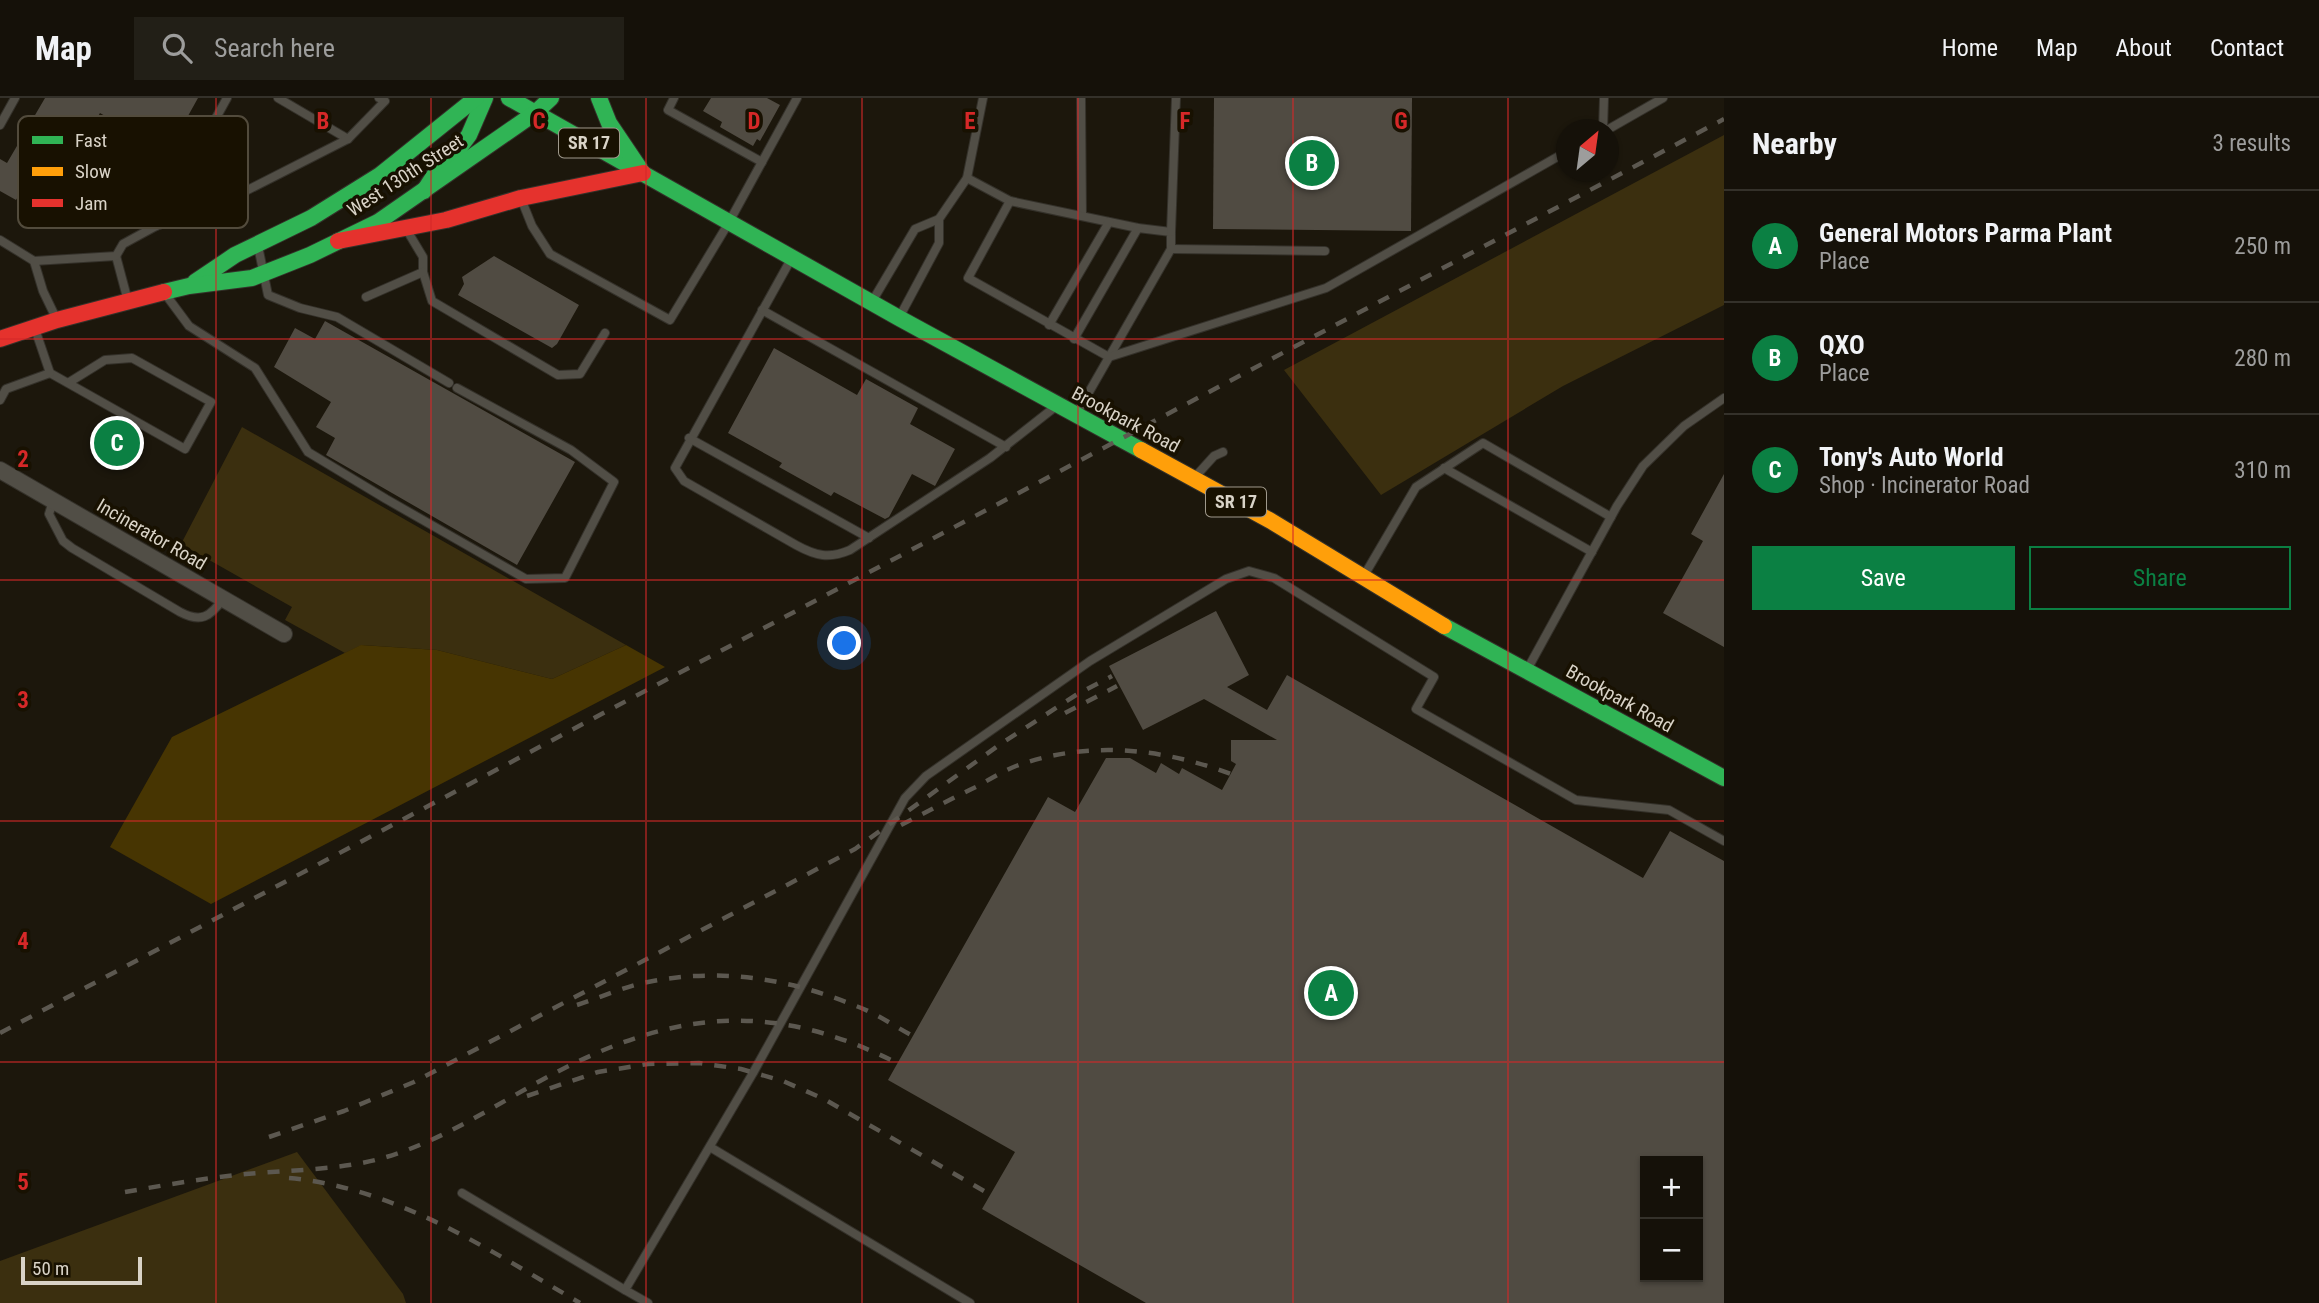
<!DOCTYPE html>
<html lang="en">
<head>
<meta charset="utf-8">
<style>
	:root { --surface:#151109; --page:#221f17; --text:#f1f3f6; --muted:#9d9d9c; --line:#34312a; --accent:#0b8043 }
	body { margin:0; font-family:"Roboto Condensed",sans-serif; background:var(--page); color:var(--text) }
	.controls { position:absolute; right:21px; bottom:21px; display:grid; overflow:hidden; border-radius:0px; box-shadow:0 2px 5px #0004 }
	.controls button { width:63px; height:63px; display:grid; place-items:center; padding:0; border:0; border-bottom:2px solid var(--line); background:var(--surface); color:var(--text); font:35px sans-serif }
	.compass { position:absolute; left:1556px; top:21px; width:63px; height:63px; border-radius:50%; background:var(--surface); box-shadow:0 2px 5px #0004; rotate:29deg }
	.scale { position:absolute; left:21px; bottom:18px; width:121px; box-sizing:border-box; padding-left:7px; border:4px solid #d9d3c7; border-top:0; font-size:19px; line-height:24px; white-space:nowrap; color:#d9d3c7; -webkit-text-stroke:5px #181101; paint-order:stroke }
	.you { position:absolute; left:845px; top:546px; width:24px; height:24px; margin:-18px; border:5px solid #fff; border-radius:50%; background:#1a73e8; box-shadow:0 0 0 10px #1a73e833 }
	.badge { display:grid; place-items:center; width:46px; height:46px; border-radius:50%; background:var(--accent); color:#fff; font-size:23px; font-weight:700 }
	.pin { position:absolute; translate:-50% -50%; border:4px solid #fff; box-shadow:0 2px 7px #0006 }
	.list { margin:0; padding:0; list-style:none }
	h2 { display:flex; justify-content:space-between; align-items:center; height:91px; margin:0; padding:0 28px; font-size:30px }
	h2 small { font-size:23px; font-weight:400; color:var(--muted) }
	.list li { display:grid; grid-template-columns:46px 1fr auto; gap:21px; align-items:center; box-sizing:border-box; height:112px; padding:0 28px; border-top:2px solid var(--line) }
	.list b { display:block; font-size:26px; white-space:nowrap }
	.list p { margin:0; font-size:23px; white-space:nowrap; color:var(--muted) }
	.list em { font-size:23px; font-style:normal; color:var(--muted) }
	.actions { display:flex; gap:14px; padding:21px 28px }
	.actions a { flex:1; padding:16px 0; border:2px solid var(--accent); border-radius:0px; text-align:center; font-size:24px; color:var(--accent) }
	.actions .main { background:var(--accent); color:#fff }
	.icon { flex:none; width:38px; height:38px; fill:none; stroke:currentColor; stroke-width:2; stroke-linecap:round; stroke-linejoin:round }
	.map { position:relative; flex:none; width:1724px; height:1205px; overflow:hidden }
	header { display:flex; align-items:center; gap:42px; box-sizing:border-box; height:98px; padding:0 35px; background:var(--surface); border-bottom:2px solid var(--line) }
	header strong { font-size:33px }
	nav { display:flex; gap:38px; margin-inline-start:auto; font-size:24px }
	.search { width:490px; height:63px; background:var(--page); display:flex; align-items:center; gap:18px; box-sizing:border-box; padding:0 24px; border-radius:0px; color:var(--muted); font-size:26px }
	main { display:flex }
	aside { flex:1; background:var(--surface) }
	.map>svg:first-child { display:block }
	.green { fill:#3b2f0f }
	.forest { fill:#473502 }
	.building { fill:#504b42; fill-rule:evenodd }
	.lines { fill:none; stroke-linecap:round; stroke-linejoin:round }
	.lane-casing { stroke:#34312a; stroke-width:10 }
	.street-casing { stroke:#34312a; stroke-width:18 }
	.fast-casing { stroke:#34312a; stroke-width:18 }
	.slow-casing { stroke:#34312a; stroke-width:18 }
	.jam-casing { stroke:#34312a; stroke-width:18 }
	.lane { stroke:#514e46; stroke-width:8 }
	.street { stroke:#514e46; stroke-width:16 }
	.fast { stroke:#30b455; stroke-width:16 }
	.slow { stroke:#ff9f0a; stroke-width:16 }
	.jam { stroke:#e5322d; stroke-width:16 }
	.rail { stroke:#5c5850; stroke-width:4.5; stroke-dasharray:12 12; stroke-linecap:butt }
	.grid { fill:none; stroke:#d62828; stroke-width:2; stroke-opacity:0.55 }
	.labels { text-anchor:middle; stroke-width:7; stroke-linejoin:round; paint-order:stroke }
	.shield { fill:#181101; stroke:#9f998c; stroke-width:2 }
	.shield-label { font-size:18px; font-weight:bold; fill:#d9d3c7 }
	.street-label { font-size:19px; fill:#d9d3c7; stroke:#181101 }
	.key { fill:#181101; stroke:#524b3c; stroke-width:2 }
	.key-label { font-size:19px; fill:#d9d3c7 }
	.grid-label { font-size:23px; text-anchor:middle; font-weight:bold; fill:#d62828; stroke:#181101; stroke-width:7; stroke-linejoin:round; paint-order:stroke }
</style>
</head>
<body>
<header>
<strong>Map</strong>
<div class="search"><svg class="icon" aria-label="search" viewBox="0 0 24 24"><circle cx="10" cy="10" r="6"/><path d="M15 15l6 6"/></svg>Search here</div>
<nav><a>Home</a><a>Map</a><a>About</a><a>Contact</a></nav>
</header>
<main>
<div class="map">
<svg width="1724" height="1205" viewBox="0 0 1724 1205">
	<rect width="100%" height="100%" fill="#1c170c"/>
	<g class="green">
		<polygon points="1724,37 1724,207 1563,288 1381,397 1284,272"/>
		<polygon points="242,329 626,547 552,581 437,552 362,547 345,555 285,522 292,509 181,446"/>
		<polygon points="297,1054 403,1196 406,1205 0,1205 0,1163"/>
	</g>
	<polygon class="forest" points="361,547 437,552 552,581 626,547 665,569 211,806 110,749 172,639"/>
	<g class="building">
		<polygon points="45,0 198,0 164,61 134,44 137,37 100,15 50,102 25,87 16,102 0,93 0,61 7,65"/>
		<polygon points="711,0 767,0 780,7 760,43 757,41 753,48 720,29 722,24 703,13"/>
		<polygon points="1214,0 1412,0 1411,133 1213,131"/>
		<polygon points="494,158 579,207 557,246 552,250 458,197 464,186 462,179"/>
		<polygon points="325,223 575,364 517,467 326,357 335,340 316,329 331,304 274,269 295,230 315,241"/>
		<polygon points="774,250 857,297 866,281 918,310 910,326 955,351 935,388 912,376 889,419 885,421 834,394 831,398 779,369 782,365 728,335"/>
		<polygon points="1724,376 1724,549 1663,515 1703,443 1691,436"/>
		<path d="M1216,513L1249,577L1227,589L1267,612L1287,577L1643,780L1670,733L1724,763V1205H1146L982,1111L1015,1054L888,982L1048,699L1075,714L1106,660H1130L1156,675L1161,665L1179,676L1182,670L1222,692L1236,666L1231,663V642H1277L1204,601L1143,632L1109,568ZM1645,1063H1698V1179H1645Z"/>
	</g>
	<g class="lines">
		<defs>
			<g id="lane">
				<polyline points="278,0 348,41"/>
				<polyline points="674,0 668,12 762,64"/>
				<polyline points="1081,0 1082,118"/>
				<polyline points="0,27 15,0"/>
				<polyline points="1603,32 1604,0"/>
				<polyline points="1607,32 1663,0"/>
				<polyline points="967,80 1010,103 1138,130 1171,134 1171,151 1077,315"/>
				<polyline points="522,103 532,128 550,156 670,222 728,126 797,0"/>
				<polyline points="1010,103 968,180 1109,259 1326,190 1566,54"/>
				<polyline points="156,128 227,0"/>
				<polyline points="408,134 423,159 423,174 432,203 558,277 580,276 605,235"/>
				<polyline points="1171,134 1176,0"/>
				<polyline points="0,142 34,163"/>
				<polyline points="258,148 268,197 300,210 337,219 449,285"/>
				<polyline points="1171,151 1325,153"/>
				<polyline points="116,158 128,203"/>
				<path d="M790,163L675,370L684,383L796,447C816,458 829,461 850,452L990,360L1055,309"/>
				<polyline points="166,197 189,228 255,270 308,354 386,401 526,481 565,480 614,384 571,352 457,290"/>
				<polyline points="366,199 423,174"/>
				<polyline points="873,202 915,131 939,121"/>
				<polyline points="762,212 1006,349"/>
				<polyline points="900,218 939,145 939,121 967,80 983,0"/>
				<polyline points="56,220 43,193 34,163 116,158 123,146 156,128 226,103 348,41 385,3 379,0"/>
				<polyline points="1049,227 1109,124"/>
				<polyline points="1074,241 1138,130"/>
				<polyline points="50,275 185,351 211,304 132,260 105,262 68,285"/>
				<polyline points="0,302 6,291 50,275 35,231"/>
				<polyline points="689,340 869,440"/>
				<polyline points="1444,370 1592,454"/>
				<polyline points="1195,379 1214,358 1223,354"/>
				<path d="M53,403L49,416L63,443L72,450L180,514C201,525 210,519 223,501"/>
				<polyline points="1365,476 1416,389 1483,345 1611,419"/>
				<polyline points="1528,570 1617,408 1643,368 1684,328 1724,300"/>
				<polyline points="710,1049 970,1205"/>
				<polyline points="462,1095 625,1192"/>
				<polyline points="648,1205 625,1192 753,975 905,700 926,678 1090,563 1226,481 1249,473 1274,480 1434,579 1416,611 1576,702 1669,712 1724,743"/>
			</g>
			<polyline id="street" points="0,372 284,536"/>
			<g id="fast">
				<polyline points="509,0 899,220 1141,352"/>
				<polyline points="599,0 609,25 640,71"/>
				<polyline points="424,93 437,73 452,60 469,37 485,0"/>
				<polyline points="195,184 235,157 311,120 380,77 476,0"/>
				<polyline points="164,194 189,188 252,180 310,157 378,124 535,15 551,0"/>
				<polyline points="1444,528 1724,680"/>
			</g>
			<polyline id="slow" points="1141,352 1271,423 1444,528"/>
			<g id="jam">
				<polyline points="338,143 446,122 521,100 643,75"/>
				<polyline points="0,241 57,222 164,194"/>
			</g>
		</defs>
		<use href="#lane" class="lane-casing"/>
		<use href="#street" class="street-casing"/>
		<use href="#fast" class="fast-casing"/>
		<use href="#slow" class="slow-casing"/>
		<use href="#jam" class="jam-casing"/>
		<use href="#lane" class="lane"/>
		<use href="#street" class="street"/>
		<use href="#fast" class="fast"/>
		<use href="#slow" class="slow"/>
		<use href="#jam" class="jam"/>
		<g class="rail">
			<polyline points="1065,615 1117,588"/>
			<path d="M901,727C927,714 952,700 978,688C990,681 1003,673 1016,668C1088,642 1161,650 1231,676"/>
			<path d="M577,907C602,899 628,887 653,883C723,870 791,881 856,908C876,915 894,928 913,938"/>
			<polyline points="0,935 1724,21"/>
			<polyline points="527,998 598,974 648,966 699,965 741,971 783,983 824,1001 991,1097"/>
			<polyline points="269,1039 344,1013 414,984 855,751 1002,645 1076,597 1112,578"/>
			<path d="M289,1080C397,1090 489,1152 580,1205"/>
			<path d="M125,1094C165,1087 205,1080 246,1076C288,1072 342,1072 383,1060C439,1044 489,1011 540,983C666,914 766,899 897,965"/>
		</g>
	</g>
	<path class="grid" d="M216,0V1205M431,0V1205M646,0V1205M862,0V1205M1078,0V1205M1293,0V1205M1508,0V1205M0,241H1724M0,482H1724M0,723H1724M0,964H1724"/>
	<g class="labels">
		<g class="shield">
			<rect x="559" y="30.5" width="60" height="29" rx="5"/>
			<rect x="1206" y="389.5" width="60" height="29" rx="5"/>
		</g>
		<g class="shield-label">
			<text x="589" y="51">SR 17</text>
			<text x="1236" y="410">SR 17</text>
		</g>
		<g class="street-label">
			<text transform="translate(405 77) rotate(-33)" y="7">West 130th Street</text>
			<text transform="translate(1126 321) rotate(28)" y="7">Brookpark Road</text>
			<text transform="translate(152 436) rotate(30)" y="7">Incinerator Road</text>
			<text transform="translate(1620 600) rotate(29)" y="7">Brookpark Road</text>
		</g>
	</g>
	<rect x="18" y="18" width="230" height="112" rx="10" class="key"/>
	<rect x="32" y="38" width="31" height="8" fill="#30b455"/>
	<rect x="32" y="69" width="31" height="9" fill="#ff9f0a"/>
	<rect x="32" y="101" width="31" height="8" fill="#e5322d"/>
	<g class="key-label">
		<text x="75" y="49">Fast</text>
		<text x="75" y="80">Slow</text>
		<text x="75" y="112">Jam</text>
	</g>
	<g class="grid-label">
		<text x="323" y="31">B</text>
		<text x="539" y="31">C</text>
		<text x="754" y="31">D</text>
		<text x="970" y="31">E</text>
		<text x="1185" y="31">F</text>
		<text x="1401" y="31">G</text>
		<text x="23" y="369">2</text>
		<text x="23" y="610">3</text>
		<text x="23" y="851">4</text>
		<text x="23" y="1092">5</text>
	</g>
</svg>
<div class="controls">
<button>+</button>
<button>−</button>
</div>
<svg class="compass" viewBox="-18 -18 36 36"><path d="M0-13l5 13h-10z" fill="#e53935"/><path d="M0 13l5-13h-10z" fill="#9d9d9c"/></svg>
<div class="scale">50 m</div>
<div class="you"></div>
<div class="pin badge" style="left:1331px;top:895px">A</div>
<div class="pin badge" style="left:1312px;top:65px">B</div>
<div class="pin badge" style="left:117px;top:345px">C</div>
</div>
<aside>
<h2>Nearby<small>3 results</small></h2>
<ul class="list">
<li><span class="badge">A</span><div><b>General Motors Parma Plant</b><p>Place</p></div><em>250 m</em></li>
<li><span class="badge">B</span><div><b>QXO</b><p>Place</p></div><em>280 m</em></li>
<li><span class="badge">C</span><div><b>Tony's Auto World</b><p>Shop · Incinerator Road</p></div><em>310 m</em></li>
</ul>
<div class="actions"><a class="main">Save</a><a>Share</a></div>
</aside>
</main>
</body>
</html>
